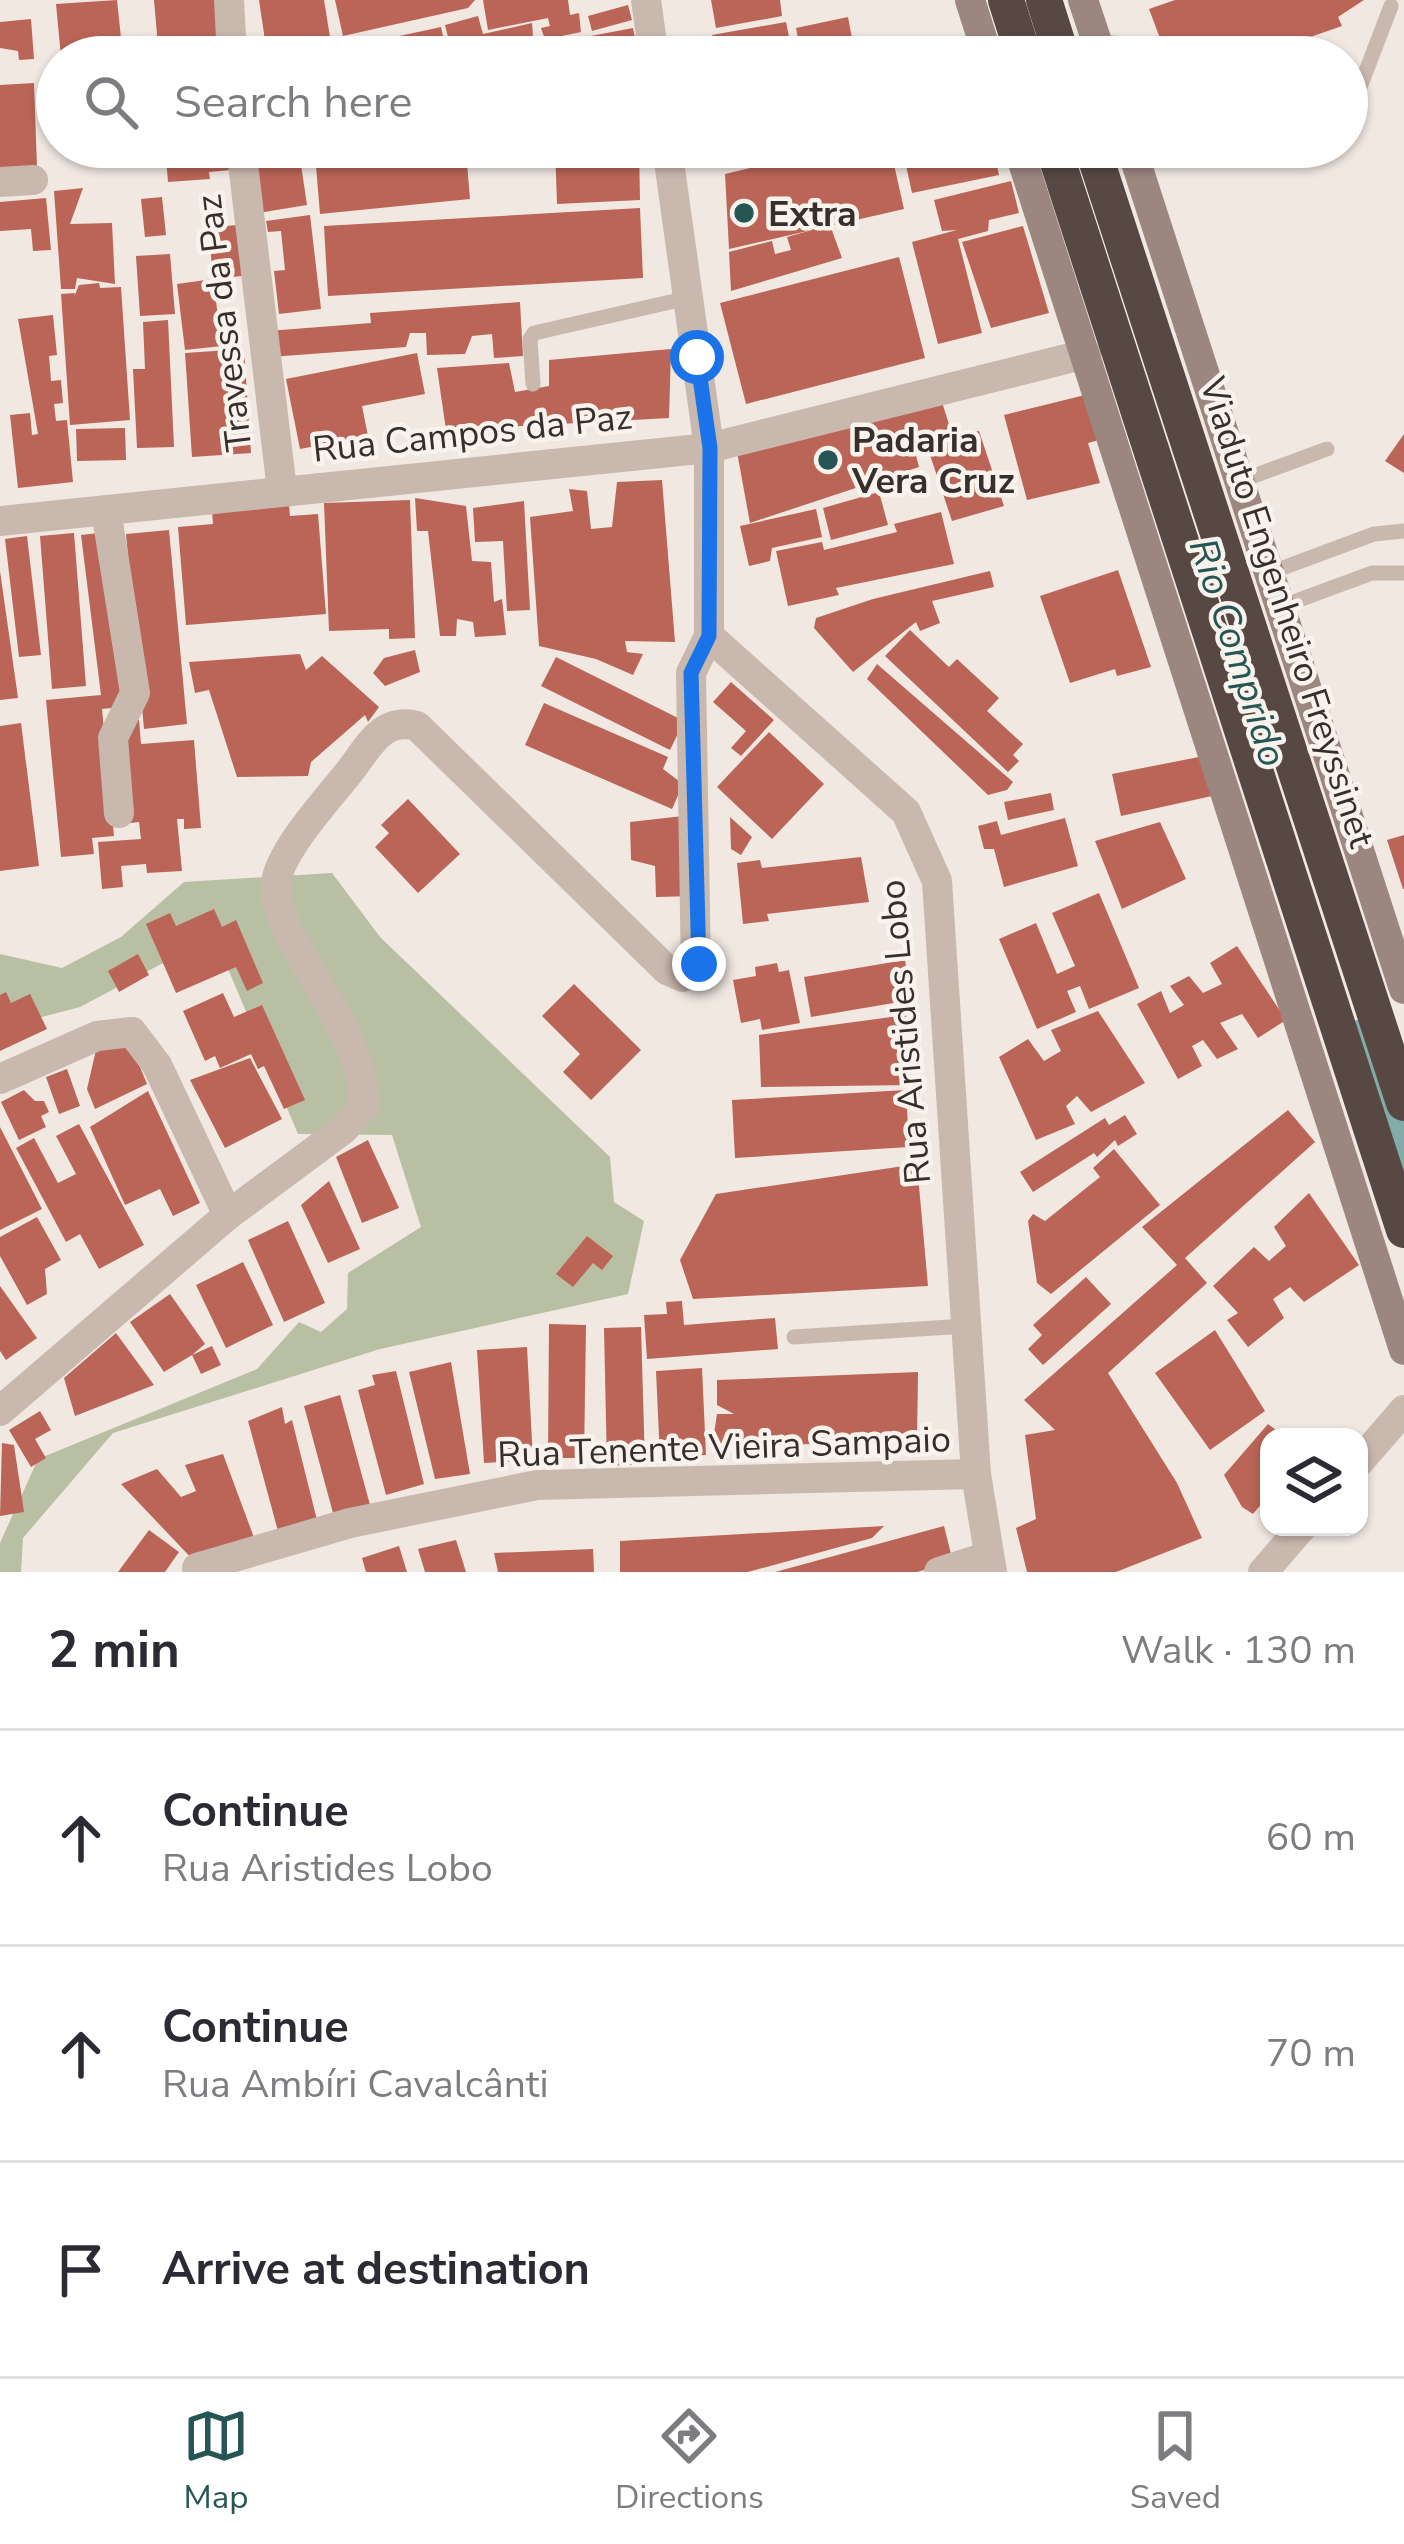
<!DOCTYPE html>
<html lang="en">
<head>
<meta charset="utf-8">
<style>
	:root { --surface:#fff; --page:#f2f2f3; --text:#2b2b33; --muted:#7c7c81; --line:#e1e1e2; --accent:#255654 }
	body { margin:0; font-family:"Nunito Sans",sans-serif; background:var(--page); color:var(--text) }
	.controls { position:absolute; right:36px; bottom:36px; display:grid; overflow:hidden; border-radius:24px; box-shadow:0 3px 9px #0004 }
	.controls button { width:108px; height:108px; display:grid; place-items:center; padding:0; border:0; border-bottom:3px solid var(--line); background:var(--surface); color:var(--text); font:60px sans-serif }
	.stop { position:absolute; width:36px; height:36px; margin:-27px; border:9px solid #1a73e8; border-radius:50%; background:#fff }
	.stop.end { background:#1a73e8; border-color:#fff; box-shadow:0 3px 12px #0008 }
	.list { margin:0; padding:0; list-style:none }
	h2 { display:flex; justify-content:space-between; align-items:center; height:156px; margin:0; padding:0 48px; font-size:51px }
	h2 small { font-size:39px; font-weight:400; color:var(--muted) }
	.list li { display:grid; grid-template-columns:78px 1fr auto; gap:36px; align-items:center; box-sizing:border-box; height:216px; padding:0 48px; border-top:3px solid var(--line) }
	.list b { display:block; font-size:45px; white-space:nowrap }
	.list p { margin:0; font-size:39px; white-space:nowrap; color:var(--muted) }
	.list em { font-size:39px; font-style:normal; color:var(--muted) }
	.icon { flex:none; width:66px; height:66px; fill:none; stroke:currentColor; stroke-width:2; stroke-linecap:round; stroke-linejoin:round }
	.map { position:relative; flex:none; width:1404px; height:1572px; overflow:hidden }
	.search { position:absolute; background:var(--surface); box-shadow:0 3px 9px #0004; left:36px; right:36px; top:36px; height:132px; display:flex; align-items:center; gap:30px; box-sizing:border-box; padding:0 42px; border-radius:66px; color:var(--muted); font-size:45px }
	.sheet { height:804px; background:var(--surface) }
	nav { display:flex; justify-content:space-around; align-items:center; box-sizing:border-box; height:168px; border-top:3px solid var(--line); background:var(--surface); font-size:33px; color:var(--muted) }
	nav a { display:grid; justify-items:center; gap:6px }
	nav .on { color:var(--accent) }
	.map>svg:first-child { display:block }
	.green { fill:#b9bfa3 }
	.lines { fill:none; stroke-linecap:round; stroke-linejoin:round }
	.river { stroke:#83aca9; stroke-width:54 }
	.building { fill:#ba6557 }
	.lane { stroke:#c9b8ae; stroke-width:15 }
	.street { stroke:#c9b8ae; stroke-width:30 }
	.secondary { stroke:#9c8780; stroke-width:30 }
	.highway { stroke:#584844; stroke-width:36 }
	.highway-bridge { stroke:#584844; stroke-width:36 }
	.route { stroke:#1a73e8; stroke-width:15 }
	.poi-dot { fill:#255654; stroke:#f9f3ee; stroke-width:4.5 }
	.labels { text-anchor:middle; stroke-width:9; stroke-linejoin:round; paint-order:stroke }
	.poi-label { font-size:36px; font-weight:bold; fill:#382e2c; stroke:#f9f3ee; text-anchor:start }
	.street-label { font-size:36px; fill:#382e2c; stroke:#f9f3ee }
	.water-label { font-size:39px; font-style:italic; fill:#255654; stroke:#f9f3ee }
</style>
</head>
<body>
<div class="map">
<svg width="1404" height="1572" viewBox="0 0 1404 1572">
	<rect width="100%" height="100%" fill="#f1e8e2"/>
	<polygon class="green" points="332,873 380,937 610,1157 614,1202 644,1221 628,1294 380,1349 113,1433 23,1538 21,1572 0,1572 0,1543 38,1459 257,1369 299,1322 321,1332 347,1309 348,1273 421,1227 392,1135 298,1134 214,936 80,1007 0,1028 0,954 62,968 121,937 184,882"/>
	<g class="lines">
		<polyline class="river" points="1367,1045 1404,1158"/>
	</g>
	<g class="building">
		<polygon points="117,0 123,57 61,57 56,4"/>
		<polygon points="154,0 217,0 223,57 159,57"/>
		<polygon points="259,0 324,0 330,37 266,47"/>
		<polygon points="335,0 475,0 468,8 343,36"/>
		<polygon points="483,0 568,0 570,15 579,13 581,32 557,37 560,52 550,54 541,28 550,26 548,18 488,30"/>
		<polygon points="711,0 780,0 782,16 716,28"/>
		<polygon points="1175,0 1364,0 1338,17 1342,26 1253,57 1167,57 1149,9"/>
		<polygon points="628,5 632,20 592,31 588,16"/>
		<polygon points="478,16 483,34 532,23 534,50 542,48 544,57 489,57 486,45 452,53 445,25"/>
		<polygon points="848,17 854,49 802,57 796,28"/>
		<polygon points="31,19 34,59 19,60 18,51 0,48 0,22"/>
		<polygon points="786,22 793,57 716,57 712,35"/>
		<polygon points="441,27 448,57 312,57 312,55"/>
		<polygon points="633,28 639,57 567,57 564,41"/>
		<polygon points="34,83 37,167 0,168 0,85"/>
		<polygon points="165,147 229,147 231,170 209,172 210,179 168,182"/>
		<polygon points="248,147 357,147 358,150 300,158 307,205 258,213"/>
		<polygon points="510,147 547,147 549,161 514,167"/>
		<polygon points="555,147 639,147 640,200 557,204"/>
		<polygon points="720,147 784,147 785,149 723,162"/>
		<polygon points="840,147 890,147 904,209 729,249 725,174"/>
		<polygon points="902,147 993,147 999,175 912,193"/>
		<polygon points="466,152 470,199 320,214 316,166"/>
		<polygon points="1011,181 1019,213 989,220 988,231 958,239 982,333 938,344 912,242 957,230 942,231 934,200"/>
		<polygon points="83,188 70,224 112,223 115,284 77,278 75,289 61,289 54,191"/>
		<polygon points="213,196 216,227 247,224 251,275 213,279 206,197"/>
		<polygon points="162,197 166,235 145,237 141,199"/>
		<polygon points="46,198 51,250 33,251 31,229 0,231 0,202"/>
		<polygon points="640,208 643,278 328,296 324,226"/>
		<polygon points="310,215 321,309 279,314 274,271 285,270 281,231 268,232 266,221"/>
		<polygon points="830,225 842,258 731,291 729,252 772,241 775,254 791,250 787,237"/>
		<polygon points="1023,226 1049,313 991,328 962,242"/>
		<polygon points="170,254 175,314 140,316 136,256"/>
		<polygon points="899,257 925,358 746,404 720,303"/>
		<polygon points="213,279 222,346 185,350 177,284"/>
		<polygon points="99,283 100,288 121,287 130,420 70,425 61,294 75,293 74,297 79,285"/>
		<polygon points="520,302 523,356 494,358 492,334 472,336 465,354 427,355 426,333 410,333 406,347 270,357 268,331 371,323 370,313"/>
		<polygon points="53,315 57,355 49,356 51,381 61,380 63,403 54,404 56,421 67,420 73,482 18,488 10,415 30,413 32,435 38,434 18,319"/>
		<polygon points="168,320 174,447 137,448 133,369 145,369 143,322"/>
		<polygon points="244,349 251,453 192,457 185,353"/>
		<polygon points="671,349 669,418 446,430 437,368 509,363 515,392 549,386 549,360"/>
		<polygon points="417,353 425,394 362,406 368,436 300,449 286,379"/>
		<polygon points="1085,395 1099,440 1088,443 1100,483 1027,500 1004,415"/>
		<polygon points="942,402 952,434 913,444 919,467 750,523 737,452"/>
		<polygon points="125,428 126,460 77,461 76,429"/>
		<polygon points="979,431 1004,506 952,521 926,443"/>
		<polygon points="1404,434 1404,473 1385,461"/>
		<polygon points="662,480 675,642 625,641 627,652 643,654 633,675 596,659 539,646 530,517 573,511 569,489 587,491 591,529 612,527 617,482"/>
		<polygon points="879,492 888,525 831,540 823,508"/>
		<polygon points="415,498 466,506 472,561 491,562 494,602 502,599 506,635 475,637 473,622 457,619 456,636 440,636 428,531 417,531"/>
		<polygon points="410,500 415,638 389,639 389,629 329,631 324,503"/>
		<polygon points="524,501 530,610 507,611 503,541 475,542 473,508"/>
		<polygon points="289,505 290,516 318,514 326,614 186,625 178,527 213,524 212,511"/>
		<polygon points="816,509 822,537 772,548 770,561 749,566 740,526"/>
		<polygon points="941,512 954,564 836,588 839,595 788,606 776,551 822,542 824,550 897,532 894,524"/>
		<polygon points="169,530 187,724 144,729 126,534"/>
		<polygon points="107,532 129,706 102,709 114,836 92,838 94,854 61,857 46,700 101,695 81,535"/>
		<polygon points="74,533 86,686 52,689 40,536"/>
		<polygon points="27,536 41,655 19,657 5,539"/>
		<polygon points="1118,570 1151,667 1117,676 1115,669 1070,683 1040,596"/>
		<polygon points="0,571 18,698 0,700"/>
		<polygon points="990,571 994,587 932,601 940,623 920,631 916,622 853,672 814,628 816,618 873,599"/>
		<polygon points="910,630 949,667 957,659 999,698 987,711 1023,744 1013,755 1019,761 1008,772 885,656"/>
		<polygon points="415,650 420,672 385,686 373,673 384,658"/>
		<polygon points="300,654 306,670 322,656 379,707 368,722 365,715 311,762 308,776 237,777 209,690 195,693 189,662"/>
		<polygon points="556,657 684,721 670,750 541,686"/>
		<polygon points="877,664 1013,782 1007,790 988,795 867,679"/>
		<polygon points="731,682 774,720 741,756 731,748 746,731 713,702"/>
		<polygon points="544,703 668,757 663,769 683,784 672,809 525,745"/>
		<polygon points="139,720 141,744 194,740 201,828 184,829 184,819 177,819 182,871 147,873 146,864 121,866 123,887 102,889 98,842 141,839 139,822 130,823 122,721"/>
		<polygon points="21,723 39,866 0,871 0,726"/>
		<polygon points="769,732 824,784 772,839 717,787"/>
		<polygon points="1199,757 1212,796 1121,816 1112,774"/>
		<polygon points="1051,793 1054,810 1008,820 1004,802"/>
		<polygon points="408,799 460,854 418,893 375,847 389,833 381,825"/>
		<polygon points="692,815 695,896 656,897 655,866 631,860 630,822"/>
		<polygon points="730,817 752,837 741,855 731,849"/>
		<polygon points="1065,818 1078,866 1004,887 994,849 984,849 978,826 997,821 1001,835"/>
		<polygon points="1160,822 1186,879 1122,909 1095,841"/>
		<polygon points="1404,835 1404,889 1403,889 1387,840"/>
		<polygon points="861,857 869,902 767,914 769,921 743,924 737,863 760,860 762,868"/>
		<polygon points="1099,893 1139,988 1089,1009 1080,986 1067,991 1076,1012 1037,1029 999,939 1036,923 1057,974 1075,966 1052,913"/>
		<polygon points="214,909 222,927 236,920 263,983 247,991 236,967 176,993 146,924 170,913 176,926"/>
		<polygon points="1237,946 1286,1020 1258,1038 1242,1014 1220,1023 1238,1049 1217,1059 1203,1040 1192,1046 1202,1066 1178,1079 1137,1004 1161,991 1170,1013 1184,1005 1170,986 1189,976 1203,993 1222,984 1210,963"/>
		<polygon points="138,954 149,975 119,992 108,971"/>
		<polygon points="905,960 911,1000 811,1017 804,977"/>
		<polygon points="777,963 779,972 789,970 800,1023 762,1030 760,1019 741,1023 733,980 756,976 755,967"/>
		<polygon points="574,984 641,1050 591,1100 563,1072 580,1054 542,1016"/>
		<polygon points="6,992 11,1003 30,994 47,1029 0,1051 0,995"/>
		<polygon points="223,993 234,1017 262,1005 305,1100 284,1109 264,1066 258,1069 251,1054 220,1068 215,1056 205,1061 183,1011"/>
		<polygon points="1098,1011 1145,1083 1091,1112 1077,1096 1066,1106 1075,1124 1036,1140 999,1057 1028,1039 1044,1061 1061,1051 1051,1030"/>
		<polygon points="906,1015 911,1085 761,1087 759,1035"/>
		<polygon points="113,1042 133,1050 147,1084 95,1109 87,1089 96,1050"/>
		<polygon points="250,1058 282,1119 225,1148 190,1080"/>
		<polygon points="67,1069 80,1106 59,1114 46,1077"/>
		<polygon points="24,1090 35,1101 44,1101 49,1112 41,1116 46,1127 19,1140 1,1102"/>
		<polygon points="906,1090 909,1147 735,1158 732,1100"/>
		<polygon points="148,1091 200,1203 173,1216 160,1189 125,1205 90,1127"/>
		<polygon points="1288,1110 1315,1142 1185,1258 1207,1283 1108,1373 1177,1483 1202,1538 1116,1572 1027,1572 1016,1528 1036,1519 1025,1435 1055,1430 1024,1400 1177,1265 1142,1227"/>
		<polygon points="1125,1115 1137,1134 1118,1146 1115,1140 1097,1157 1094,1153 1033,1192 1020,1172 1105,1118 1109,1125"/>
		<polygon points="79,1124 144,1245 99,1269 80,1234 66,1242 16,1148 34,1138 58,1183 76,1174 56,1136"/>
		<polygon points="0,1127 42,1209 0,1230"/>
		<polygon points="368,1140 399,1208 362,1223 336,1157"/>
		<polygon points="1114,1149 1160,1205 1051,1294 1037,1283 1028,1221 1033,1214 1045,1221 1100,1177 1093,1168"/>
		<polygon points="917,1164 928,1286 693,1299 680,1260 716,1194"/>
		<polygon points="329,1181 360,1249 328,1263 301,1205"/>
		<polygon points="1309,1193 1359,1265 1304,1302 1290,1287 1273,1299 1284,1318 1248,1347 1227,1320 1238,1313 1213,1286 1254,1247 1269,1261 1286,1246 1274,1227"/>
		<polygon points="37,1217 61,1260 45,1269 47,1294 27,1305 0,1256 0,1237"/>
		<polygon points="288,1221 325,1303 284,1322 248,1240"/>
		<polygon points="587,1236 613,1256 602,1270 593,1263 573,1287 556,1274"/>
		<polygon points="243,1262 273,1325 226,1348 196,1285"/>
		<polygon points="1086,1277 1111,1304 1043,1365 1028,1349 1042,1335 1033,1325"/>
		<polygon points="0,1286 37,1338 6,1360 0,1351"/>
		<polygon points="170,1294 205,1344 192,1355 212,1346 221,1365 201,1374 192,1355 164,1372 130,1322"/>
		<polygon points="682,1301 684,1325 775,1318 778,1349 647,1359 644,1315 667,1314 666,1302"/>
		<polygon points="549,1324 586,1325 584,1458 548,1458"/>
		<polygon points="641,1327 645,1464 607,1466 604,1328"/>
		<polygon points="1215,1330 1265,1411 1210,1450 1155,1373"/>
		<polygon points="116,1333 154,1385 75,1416 64,1378"/>
		<polygon points="527,1347 533,1460 484,1463 477,1350"/>
		<polygon points="451,1362 470,1474 435,1479 409,1372"/>
		<polygon points="702,1368 706,1455 660,1458 656,1371"/>
		<polygon points="396,1371 424,1484 386,1495 358,1390 375,1385 372,1375"/>
		<polygon points="918,1372 917,1441 712,1447 717,1414 734,1414 717,1405 717,1380"/>
		<polygon points="340,1395 370,1505 333,1513 304,1406"/>
		<polygon points="282,1407 285,1424 292,1420 317,1520 278,1531 248,1421"/>
		<polygon points="40,1411 51,1430 35,1439 46,1458 31,1467 9,1430"/>
		<polygon points="1268,1424 1285,1437 1269,1437 1269,1495 1253,1514 1242,1507 1224,1475"/>
		<polygon points="2,1443 14,1445 24,1512 0,1516"/>
		<polygon points="223,1454 256,1543 196,1563 121,1484 157,1469 181,1497 196,1491 185,1465"/>
		<polygon points="884,1526 872,1538 748,1572 620,1572 620,1541"/>
		<polygon points="944,1526 953,1562 917,1572 775,1572"/>
		<polygon points="149,1530 179,1552 165,1572 118,1572"/>
		<polygon points="456,1540 466,1572 425,1572 418,1549"/>
		<polygon points="399,1546 407,1572 366,1572 362,1558"/>
		<polygon points="593,1549 594,1572 498,1572 494,1553"/>
	</g>
	<g class="lines">
		<g class="lane">
			<polyline points="1097,41 1128,45 1142,57"/>
			<polyline points="1347,121 1391,6"/>
			<polyline points="1220,147 1236,153 1268,147"/>
			<polyline points="533,384 530,339 534,333 688,298"/>
			<polyline points="1240,481 1327,449"/>
			<polyline points="1269,573 1374,534 1404,531"/>
			<polyline points="1280,607 1372,573 1404,573"/>
			<polyline points="794,1337 966,1326"/>
		</g>
		<g class="street">
			<polyline points="229,0 232,57"/>
			<polyline points="646,0 654,57"/>
			<polyline points="241,147 282,490"/>
			<polyline points="667,147 709,448 709,636 906,812 937,881 976,1474 992,1572"/>
			<polyline points="0,182 33,180"/>
			<polyline points="106,510 135,693 113,738 119,813"/>
			<polyline points="0,521 709,448 1086,354"/>
			<polyline points="0,1079 97,1036 132,1032 157,1065 228,1215"/>
			<path d="M0,1411L228,1215L344,1129L364,1105C366,1028 270,936 276,883C280,849 332,795 353,767C370,744 384,717 417,726L667,970L683,977L696,971L691,673L709,636"/>
			<polyline points="1359,1462 1404,1410"/>
			<polyline points="197,1568 350,1523 537,1485 976,1474"/>
			<polyline points="939,1572 989,1556"/>
			<polyline points="1263,1572 1302,1527"/>
		</g>
		<g class="secondary">
			<polyline points="970,0 988,57"/>
			<polyline points="1083,0 1102,57"/>
			<polyline points="1018,147 1404,1350"/>
			<polyline points="1131,147 1404,989"/>
		</g>
		<g class="highway">
			<polyline points="1006,0 1024,57"/>
			<polyline points="1044,0 1062,57"/>
		</g>
		<g class="highway-bridge">
			<polyline points="1053,147 1404,1230"/>
			<polyline points="1092,147 1404,1103"/>
		</g>
	</g>
	<g class="lines">
		<polyline class="route" points="697,357 710,448 709,636 691,673 699,964"/>
	</g>
	<g class="poi-dot">
		<circle cx="744" cy="213" r="12"/>
		<circle cx="828" cy="460" r="12"/>
	</g>
	<g class="labels">
		<g class="poi-label">
			<text x="768" y="226">Extra</text>
			<text x="852" y="452">Padaria<tspan x="852" dy="41">Vera Cruz</tspan></text>
		</g>
		<g class="street-label">
			<text transform="translate(223 323) rotate(-97)" y="13">Travessa da Paz</text>
			<text transform="translate(472 432) rotate(-6)" y="13">Rua Campos da Paz</text>
			<text transform="translate(1288 612) rotate(72)" y="13">Viaduto Engenheiro Freyssinet</text>
			<text transform="translate(904 1032) rotate(-95)" y="13">Rua Aristides Lobo</text>
			<text transform="translate(724 1446) rotate(-2)" y="13">Rua Tenente Vieira Sampaio</text>
		</g>
		<g class="water-label">
			<text transform="translate(1239 652) rotate(72)" y="14">Rio Comprido</text>
		</g>
	</g>
</svg>
<div class="controls">
<button><svg class="icon" aria-label="layers" viewBox="0 0 24 24"><path d="M12 4l9 5-9 5-9-5zM3 14l9 5 9-5"/></svg></button>
</div>
<div class="stop" style="left:697px;top:357px"></div>
<div class="stop end" style="left:699px;top:964px"></div>
<div class="search"><svg class="icon" aria-label="search" viewBox="0 0 24 24"><circle cx="10" cy="10" r="6"/><path d="M15 15l6 6"/></svg>Search here</div>
</div>
<section class="sheet">
<h2>2 min<small>Walk · 130 m</small></h2>
<ul class="list">
<li><svg class="icon" aria-label="ahead" viewBox="0 0 24 24"><path d="M12 20V5M6 11l6-6 6 6"/></svg><div><b>Continue</b><p>Rua Aristides Lobo</p></div><em>60 m</em></li>
<li><svg class="icon" aria-label="ahead" viewBox="0 0 24 24"><path d="M12 20V5M6 11l6-6 6 6"/></svg><div><b>Continue</b><p>Rua Ambíri Cavalcânti</p></div><em>70 m</em></li>
<li><svg class="icon" aria-label="arrive" viewBox="0 0 24 24"><path d="M6 21V4h12l-3 4 3 4H6"/></svg><div><b>Arrive at destination</b></div></li>
</ul>
</section>
<nav>
<a class="on"><svg class="icon" aria-label="map" viewBox="0 0 24 24"><path d="M3 6l6-2 6 2 6-2v14l-6 2-6-2-6 2zM9 4v14M15 6v14"/></svg>Map</a>
<a><svg class="icon" aria-label="directions" viewBox="0 0 24 24"><path d="M12 3l9 9-9 9-9-9zM9 14v-3h6M13 9l2 2-2 2"/></svg>Directions</a>
<a><svg class="icon" aria-label="saved" viewBox="0 0 24 24"><path d="M7 4h10v16l-5-4-5 4z"/></svg>Saved</a>
</nav>
</body>
</html>
